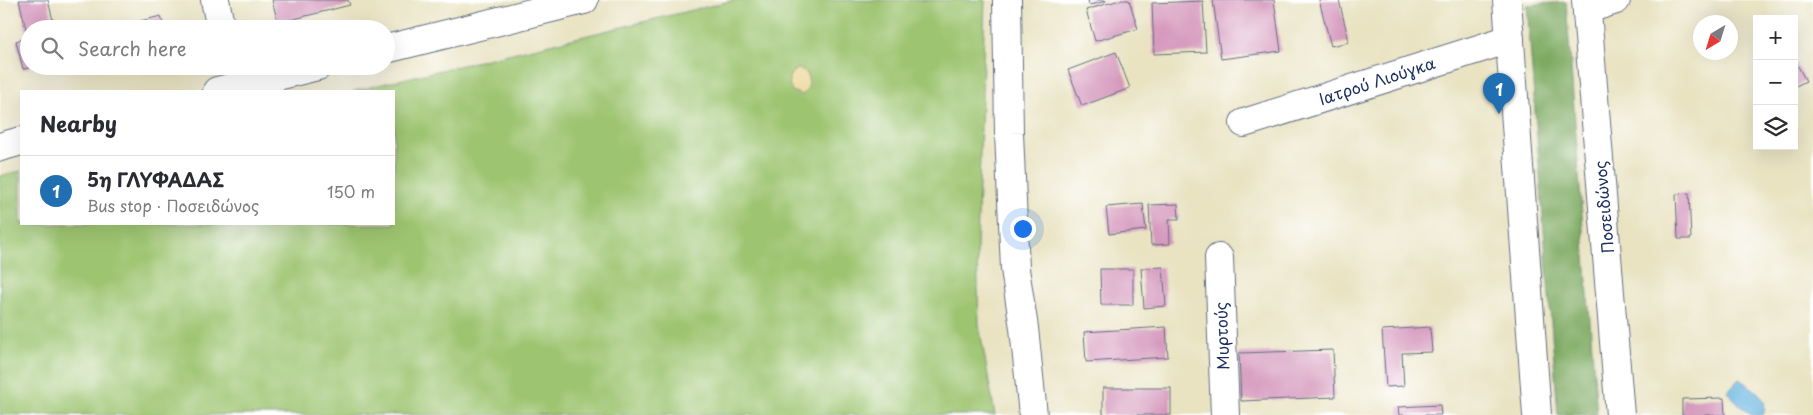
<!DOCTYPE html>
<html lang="en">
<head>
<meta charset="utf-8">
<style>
	:root { --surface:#fff; --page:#f7f7f7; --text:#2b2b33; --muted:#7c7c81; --line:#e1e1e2; --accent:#1f6fb2 }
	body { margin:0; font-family:"Playpen Sans",sans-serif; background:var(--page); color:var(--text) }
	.controls { position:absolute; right:15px; top:15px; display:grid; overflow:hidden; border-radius:0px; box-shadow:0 5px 20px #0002 }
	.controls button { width:45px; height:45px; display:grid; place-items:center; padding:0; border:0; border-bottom:1px solid var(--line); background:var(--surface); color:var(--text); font:25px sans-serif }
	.compass { position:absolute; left:1693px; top:15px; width:45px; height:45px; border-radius:50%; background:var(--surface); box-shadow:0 5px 20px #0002; rotate:218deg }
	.you { position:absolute; left:1022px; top:228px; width:18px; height:18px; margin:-12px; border:4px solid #fff; border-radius:50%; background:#1a73e8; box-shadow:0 0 0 8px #1a73e833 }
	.badge { display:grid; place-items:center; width:32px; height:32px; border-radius:50%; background:var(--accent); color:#fff; font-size:16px; font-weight:700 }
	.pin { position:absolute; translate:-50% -41px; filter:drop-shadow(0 1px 2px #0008) }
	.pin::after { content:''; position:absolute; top:26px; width:18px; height:15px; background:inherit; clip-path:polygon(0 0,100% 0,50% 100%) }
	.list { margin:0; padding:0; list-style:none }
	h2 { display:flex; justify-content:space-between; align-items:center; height:65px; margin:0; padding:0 20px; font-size:21px }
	h2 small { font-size:16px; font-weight:400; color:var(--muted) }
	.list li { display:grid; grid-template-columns:32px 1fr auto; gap:15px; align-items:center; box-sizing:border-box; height:70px; padding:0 20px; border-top:1px solid var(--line) }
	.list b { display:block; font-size:19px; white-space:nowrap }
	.list p { margin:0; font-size:16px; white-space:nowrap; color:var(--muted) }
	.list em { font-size:16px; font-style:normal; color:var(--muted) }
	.icon { flex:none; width:28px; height:28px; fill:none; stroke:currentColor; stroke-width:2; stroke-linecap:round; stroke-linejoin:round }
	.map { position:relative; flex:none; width:1813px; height:415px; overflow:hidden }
	.search { position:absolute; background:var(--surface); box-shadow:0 5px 20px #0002; left:20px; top:20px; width:375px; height:55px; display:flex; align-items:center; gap:12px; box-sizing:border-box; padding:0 18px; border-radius:28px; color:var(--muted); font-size:19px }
	.panel { position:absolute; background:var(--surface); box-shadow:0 5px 20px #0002; left:20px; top:90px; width:375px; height:135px; border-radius:0px }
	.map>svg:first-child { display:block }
	.green { fill:#9dc470; stroke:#5c7a67 }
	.forest { fill:#7eaa62; stroke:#4c6c60 }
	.sand { fill:#eeda9e; stroke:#84847e }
	.water { fill:#65b4df; stroke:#40729e }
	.building { fill:#d599bd }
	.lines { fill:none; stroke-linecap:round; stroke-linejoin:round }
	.minor-casing { stroke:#636e81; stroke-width:30 }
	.highway-casing { stroke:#636e81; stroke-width:30 }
	.minor { stroke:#fff; stroke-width:28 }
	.highway { stroke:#fff; stroke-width:28 }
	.labels { text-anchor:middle; stroke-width:4.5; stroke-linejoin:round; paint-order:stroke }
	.street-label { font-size:16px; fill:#1b2f5e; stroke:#fff }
</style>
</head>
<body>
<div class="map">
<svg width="1813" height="415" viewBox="0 0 1813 415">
	<rect width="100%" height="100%" fill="#fff"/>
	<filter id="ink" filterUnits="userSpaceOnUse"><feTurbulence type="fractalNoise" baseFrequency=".02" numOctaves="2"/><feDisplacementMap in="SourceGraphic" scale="10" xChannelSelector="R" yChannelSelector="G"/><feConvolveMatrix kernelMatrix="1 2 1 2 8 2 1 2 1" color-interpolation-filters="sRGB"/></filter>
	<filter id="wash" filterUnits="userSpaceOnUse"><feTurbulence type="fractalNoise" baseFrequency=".0096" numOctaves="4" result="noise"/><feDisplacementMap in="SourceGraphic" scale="20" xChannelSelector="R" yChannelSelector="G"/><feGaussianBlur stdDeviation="1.12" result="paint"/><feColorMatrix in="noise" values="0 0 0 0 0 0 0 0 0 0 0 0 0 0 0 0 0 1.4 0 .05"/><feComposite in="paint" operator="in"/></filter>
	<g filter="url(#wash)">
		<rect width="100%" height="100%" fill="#e9e3c2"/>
		<polygon class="green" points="735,0 985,0 977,248 979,325 995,415 0,415 0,176 21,171 21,224 394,224 394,91 353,91"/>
		<polygon class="forest" points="1566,2 1597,415 1558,415 1527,5"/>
		<path class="sand" d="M799,69L806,72C809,80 811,89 802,95L792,91C787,82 788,72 799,69Z"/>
		<path class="water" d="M1739,379C1753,389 1770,396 1763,415H1752L1748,413L1727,392Z"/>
		<g id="blocks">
			<g class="building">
				<polygon points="19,0 48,0 55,29 29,29 28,37"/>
				<polygon points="272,0 348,0 350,5 278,23"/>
				<polygon points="1088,0 1105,0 1106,1 1089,5"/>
				<polygon points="1120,0 1129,0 1138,29 1095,41 1086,10"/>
				<polygon points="1213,0 1274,0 1281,51 1221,59"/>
				<polygon points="1319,0 1339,0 1349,42 1331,46"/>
				<polygon points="1203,1 1206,52 1154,54 1152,3"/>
				<polygon points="161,16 164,29 117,29 116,27"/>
				<polygon points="29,37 29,68 23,69 16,41"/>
				<polygon points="1116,52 1130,88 1082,106 1068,70"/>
				<polygon points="1794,59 1806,81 1794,87"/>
				<polygon points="1689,193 1691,239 1678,239 1676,194"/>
				<polygon points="1143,204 1146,230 1109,234 1106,207"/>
				<polygon points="1178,204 1179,219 1169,219 1170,244 1151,245 1149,205"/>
				<polygon points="1163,267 1166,306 1144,308 1141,268"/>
				<polygon points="1100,269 1133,269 1133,305 1101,305"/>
				<polygon points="1166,327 1168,357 1086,362 1084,332"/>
				<polygon points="1430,327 1432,352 1402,353 1404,386 1386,387 1382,330"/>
				<polygon points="1333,350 1335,397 1241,401 1239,353"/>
				<rect x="1103" y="388" width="68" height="27"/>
				<polygon points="1724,398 1725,415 1682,415 1682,399"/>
				<polygon points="1440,405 1441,415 1399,415 1398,407"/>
			</g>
		</g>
	</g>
	<g filter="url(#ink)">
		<use href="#blocks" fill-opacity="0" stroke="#636e81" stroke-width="1"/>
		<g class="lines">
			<defs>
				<g id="minor">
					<polyline points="215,0 221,29"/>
					<polyline points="1007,0 1009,133 1015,269 1024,328 1033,415"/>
					<polyline points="1588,9 1616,0"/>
					<polyline points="386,49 584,0"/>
					<polyline points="217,91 318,66"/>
					<polyline points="1244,123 1510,39"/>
					<polyline points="0,147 21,141"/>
					<polyline points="1219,258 1225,415"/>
				</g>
				<g id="highway">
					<polyline points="1507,0 1537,415"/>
					<polyline points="1586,0 1620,415"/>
				</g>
			</defs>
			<use href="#minor" class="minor-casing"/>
			<use href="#highway" class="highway-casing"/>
			<use href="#minor" class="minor"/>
			<use href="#highway" class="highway"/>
		</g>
	</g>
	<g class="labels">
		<g class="street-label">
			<text transform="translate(1377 81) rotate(-18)" y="6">Ιατρού Λιούγκα</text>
			<text transform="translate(1604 207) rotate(-95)" y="6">Ποσειδώνος</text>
			<text transform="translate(1222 336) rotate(-92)" y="6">Μυρτούς</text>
		</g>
	</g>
</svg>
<div class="controls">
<button>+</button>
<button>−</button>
<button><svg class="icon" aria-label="layers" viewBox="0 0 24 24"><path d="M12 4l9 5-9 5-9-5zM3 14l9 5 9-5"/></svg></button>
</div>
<svg class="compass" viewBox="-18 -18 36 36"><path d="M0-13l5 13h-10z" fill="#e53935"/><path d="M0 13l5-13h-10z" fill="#7c7c81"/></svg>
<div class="you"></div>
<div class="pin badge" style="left:1499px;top:114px">1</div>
<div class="search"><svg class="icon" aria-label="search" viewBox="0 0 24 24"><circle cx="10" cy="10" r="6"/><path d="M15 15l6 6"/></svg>Search here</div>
<section class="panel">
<h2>Nearby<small></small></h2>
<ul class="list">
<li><span class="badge">1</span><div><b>5η ΓΛΥΦΑΔΑΣ</b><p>Bus stop · Ποσειδώνος</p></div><em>150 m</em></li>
</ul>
</section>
</div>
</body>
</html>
